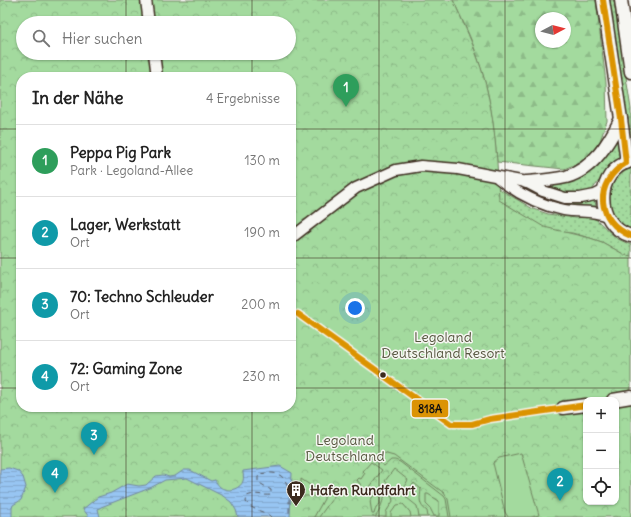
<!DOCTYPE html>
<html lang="de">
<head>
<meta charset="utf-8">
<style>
	:root { --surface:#fff; --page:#f2f2f2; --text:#222; --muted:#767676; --line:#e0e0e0; --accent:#db2777 }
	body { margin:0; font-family:Delius,sans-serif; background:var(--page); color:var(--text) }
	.controls { position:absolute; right:12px; bottom:12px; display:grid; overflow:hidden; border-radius:8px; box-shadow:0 1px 3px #0004 }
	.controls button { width:36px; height:36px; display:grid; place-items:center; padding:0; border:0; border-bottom:1px solid var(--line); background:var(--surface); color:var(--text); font:20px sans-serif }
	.compass { position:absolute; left:535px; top:12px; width:36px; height:36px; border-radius:50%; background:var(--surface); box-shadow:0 1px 3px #0004; rotate:83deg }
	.you { position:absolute; left:355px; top:308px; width:14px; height:14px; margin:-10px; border:3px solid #fff; border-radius:50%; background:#1a73e8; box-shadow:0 0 0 6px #1a73e833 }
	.badge { display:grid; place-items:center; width:26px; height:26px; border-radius:50%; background:var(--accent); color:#fff; font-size:13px; font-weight:700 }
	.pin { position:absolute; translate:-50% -33px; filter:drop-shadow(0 1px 2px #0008) }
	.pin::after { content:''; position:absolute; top:21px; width:14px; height:12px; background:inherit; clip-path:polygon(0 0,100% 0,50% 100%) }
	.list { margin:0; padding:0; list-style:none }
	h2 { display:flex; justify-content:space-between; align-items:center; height:52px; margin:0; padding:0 16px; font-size:17px }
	h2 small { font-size:13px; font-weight:400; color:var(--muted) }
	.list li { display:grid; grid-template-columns:26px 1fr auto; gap:12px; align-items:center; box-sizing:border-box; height:72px; padding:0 16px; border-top:1px solid var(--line) }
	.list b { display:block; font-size:15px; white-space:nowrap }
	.list p { margin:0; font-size:13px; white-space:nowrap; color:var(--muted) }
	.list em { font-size:13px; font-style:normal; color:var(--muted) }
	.icon { flex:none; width:22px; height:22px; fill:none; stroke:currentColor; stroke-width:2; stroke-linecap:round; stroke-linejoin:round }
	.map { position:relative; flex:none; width:631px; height:517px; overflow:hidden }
	.search { position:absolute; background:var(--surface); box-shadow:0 1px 3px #0004; left:16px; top:16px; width:280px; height:44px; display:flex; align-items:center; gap:10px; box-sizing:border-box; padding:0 14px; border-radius:22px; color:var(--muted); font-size:15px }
	.panel { position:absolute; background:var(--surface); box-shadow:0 1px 3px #0004; left:16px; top:72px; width:280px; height:340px; border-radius:16px }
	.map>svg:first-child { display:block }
	.grass { fill:url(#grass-dots); stroke:#6f825e }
	.forest { fill:url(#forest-firs); stroke:#6f825e; fill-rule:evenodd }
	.park { fill:url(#park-crowns); stroke:#6f825e; fill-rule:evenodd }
	.garden { fill:#a3da9e; stroke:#6f825e }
	.water { fill:url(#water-rules); stroke:#72879d }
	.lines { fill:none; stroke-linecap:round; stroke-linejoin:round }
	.ferry { stroke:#57585e; stroke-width:1; stroke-dasharray:5 4; stroke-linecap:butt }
	.minor-casing { stroke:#3b2a1e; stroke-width:13 }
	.tertiary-casing { stroke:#3b2a1e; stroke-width:15 }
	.minor { stroke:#f6f6f2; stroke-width:10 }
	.tertiary { stroke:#f6f6f2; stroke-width:12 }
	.bus-1-casing { stroke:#f6f6f2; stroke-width:9 }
	.bus-1 { stroke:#db9304; stroke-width:6 }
	.grid { fill:none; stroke:#3b2a1e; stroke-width:1; stroke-opacity:0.55 }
	.bus-dot { fill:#3b2a1e; stroke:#f6f6f2; stroke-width:1.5 }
	.labels { text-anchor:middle; stroke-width:3; stroke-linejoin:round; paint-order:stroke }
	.park-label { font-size:14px; fill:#55563e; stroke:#f6f6f2 }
	.poi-label { font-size:14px; font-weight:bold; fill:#3b2a1e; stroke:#f6f6f2; text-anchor:start }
	.line-badge { stroke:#f6f6f2; stroke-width:1.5 }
	.pale-badge-label { font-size:11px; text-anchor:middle; font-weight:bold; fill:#111 }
</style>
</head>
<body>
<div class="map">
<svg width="631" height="517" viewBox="0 0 631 517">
	<defs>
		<pattern id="grass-dots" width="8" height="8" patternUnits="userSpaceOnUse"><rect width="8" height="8" fill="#a3da9e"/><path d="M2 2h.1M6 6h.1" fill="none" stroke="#8dbb88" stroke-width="1.8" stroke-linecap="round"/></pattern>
		<pattern id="forest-firs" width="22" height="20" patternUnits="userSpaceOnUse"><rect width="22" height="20" fill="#a3da9e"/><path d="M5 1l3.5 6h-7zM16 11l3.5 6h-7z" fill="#8dbb88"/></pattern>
		<pattern id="park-crowns" width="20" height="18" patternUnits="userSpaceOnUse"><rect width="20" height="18" fill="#a3da9e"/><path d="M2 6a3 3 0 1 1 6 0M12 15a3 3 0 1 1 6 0" fill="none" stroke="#8dbb88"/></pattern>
		<pattern id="water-rules" width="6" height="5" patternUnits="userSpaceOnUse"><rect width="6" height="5" fill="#97c5f2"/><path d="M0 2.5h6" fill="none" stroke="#83a9cf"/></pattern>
	</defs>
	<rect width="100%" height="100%" fill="#f6f6f2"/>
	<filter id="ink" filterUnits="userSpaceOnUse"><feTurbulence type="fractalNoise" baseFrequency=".025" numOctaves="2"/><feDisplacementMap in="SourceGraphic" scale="8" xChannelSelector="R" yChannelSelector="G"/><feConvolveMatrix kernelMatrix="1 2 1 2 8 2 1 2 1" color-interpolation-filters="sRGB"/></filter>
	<g filter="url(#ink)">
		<g class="grass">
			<polygon points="608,0 614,0 631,109 631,150"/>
			<path d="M615,140H618L621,156C617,161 613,163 610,168C603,175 597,184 591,191L572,195L543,188V184C552,184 561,185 569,183C590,177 602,155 615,140Z"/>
			<path d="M631,168V229C612,223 604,198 614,182C618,176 624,171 631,168Z"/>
			<path d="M516,183C540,195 569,204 595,201L596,206L573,208L558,206L512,186Z"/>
			<polygon points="447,185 498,188 533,209 548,214 575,218 588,216 597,220 616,238 631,245 631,256 625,255 602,242 590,238 572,233 549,232"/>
		</g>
		<path class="forest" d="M453,0H596L606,83L607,121L600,141L590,154L579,163L564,169L497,162C494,127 490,93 478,59C472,39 462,20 453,0ZM541,18H565V42H541Z"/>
		<path class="park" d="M0,0H453C462,20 471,39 478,59C494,104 497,152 499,200L544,227L590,238L602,242L625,255L631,256V517H0ZM23,23H289V53H23ZM21,77H291V407H21ZM586,400H616V502H586Z"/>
		<g class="garden">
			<polygon points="383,453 394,456 444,493 448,499 451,517 449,517 446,499 444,496 400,462 395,460 391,460 384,466 373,458 368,460 372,456"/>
			<polygon points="521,453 539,515 531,517 508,517 505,512 493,463 499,458"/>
			<polygon points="371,462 382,470 365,494 365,490 357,480 359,478 361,479 365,473 363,471"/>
			<polygon points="394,469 408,480 402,490 396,491 385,481"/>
			<polygon points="301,479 316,489 319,489 316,496 301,496"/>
			<path d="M414,483L421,489C420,498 418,505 427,511L428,517H419L417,506L407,498L406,493Z"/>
			<path d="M379,488L384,490C382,496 379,498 380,504L376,507L374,514H372L370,501Z"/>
			<polygon points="325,490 337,492 319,517 314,517 324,499"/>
			<path d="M387,493L392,497L393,501L386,512V517H375C382,510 381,500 387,493Z"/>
			<polygon points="426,494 428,494 439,501 439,516 434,516 430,508 426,504"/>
			<polygon points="403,504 410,512 411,517 391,517 391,513 397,505"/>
		</g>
		<g class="water">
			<path d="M280,466L292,473L290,517H238L236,510L231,502L223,496L187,478L165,480L150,488L101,507L98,509L100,517H89L83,509L98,497L111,493L127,484L139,486L146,485L156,476L163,475L169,477L175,476L184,470H190L211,481L215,480C217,484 220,488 224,489C230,492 241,488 243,481C244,478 243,474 243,471Z"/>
			<polygon points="9,468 18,471 23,477 26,487 21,500 13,505 12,508 12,517 0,517 0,469"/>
		</g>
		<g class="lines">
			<path class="ferry" d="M271,517C264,510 254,512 246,502L247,496C256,492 261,496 271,495V490L258,482V477L260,474C293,467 289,494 289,517"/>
			<defs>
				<g id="minor">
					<polyline points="146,0 149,23"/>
					<polyline points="154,53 157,77"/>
					<path d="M498,178C518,194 539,205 564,210C580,213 591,209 607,216"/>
					<polyline points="291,238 356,188 396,170 421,166 458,169 526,182 543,191 565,198 580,198 595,195 603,191"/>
				</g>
				<g id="tertiary">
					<polyline points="603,0 621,119 626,155 626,163"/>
					<polyline points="621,0 631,72"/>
					<path d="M631,161C594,170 594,225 631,236"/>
					<path d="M526,182C539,181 553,180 566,177C594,169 609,142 621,119"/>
					<polyline points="613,400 631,397"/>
					<polyline points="563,408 586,405"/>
				</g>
			</defs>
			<use href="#minor" class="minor-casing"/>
			<use href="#tertiary" class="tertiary-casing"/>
			<use href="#minor" class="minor"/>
			<use href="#tertiary" class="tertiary"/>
			<defs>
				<g id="bus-1">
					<polyline points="603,0 621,119 626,163"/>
					<path d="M626,163C593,183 596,221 631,236"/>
					<polyline points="298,314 451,424 472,424 490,419 586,405"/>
				</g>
			</defs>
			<use href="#bus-1" class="bus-1-casing"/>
			<use href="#bus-1" class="bus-1"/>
		</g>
	</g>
	<path class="grid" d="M126,0V23M252,0V23M379,0V517M505,0V517M126,53V77M252,53V77M0,129H21M291,129H631M0,258H21M291,258H631M0,388H21M291,388H631M126,407V517M252,407V517"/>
	<defs>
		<symbol id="building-pin" viewBox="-11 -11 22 30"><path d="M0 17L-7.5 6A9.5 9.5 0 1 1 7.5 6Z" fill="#3b2a1e" stroke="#f6f6f2"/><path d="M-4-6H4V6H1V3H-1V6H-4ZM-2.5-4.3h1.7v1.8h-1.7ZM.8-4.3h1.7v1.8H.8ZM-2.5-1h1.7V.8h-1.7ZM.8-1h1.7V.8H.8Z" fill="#fff"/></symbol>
	</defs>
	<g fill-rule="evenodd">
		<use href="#building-pin" x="285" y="479" width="22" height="30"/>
	</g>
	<circle class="bus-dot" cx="383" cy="375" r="3.5"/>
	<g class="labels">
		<g class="park-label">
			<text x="443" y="342">Legoland<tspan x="443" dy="16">Deutschland Resort</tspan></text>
			<text x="345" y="445">Legoland<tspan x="345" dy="16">Deutschland</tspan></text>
		</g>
		<g class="poi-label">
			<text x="310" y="495">Hafen Rundfahrt</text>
		</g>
	</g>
	<rect class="line-badge" x="411" y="399" width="38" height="19" rx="4" fill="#db9304"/>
	<g class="pale-badge-label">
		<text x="430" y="413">818A</text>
	</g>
</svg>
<div class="controls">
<button>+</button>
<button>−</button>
<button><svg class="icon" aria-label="locate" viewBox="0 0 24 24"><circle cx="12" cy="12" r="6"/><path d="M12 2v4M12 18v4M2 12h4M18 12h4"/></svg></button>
</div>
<svg class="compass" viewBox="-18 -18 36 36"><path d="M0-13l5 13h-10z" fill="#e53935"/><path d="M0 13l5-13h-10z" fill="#767676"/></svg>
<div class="you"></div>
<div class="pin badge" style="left:346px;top:107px;background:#2e9e5b">1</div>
<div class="pin badge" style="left:560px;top:501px;background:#0f9aa8">2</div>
<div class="pin badge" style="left:94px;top:455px;background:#0f9aa8">3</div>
<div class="pin badge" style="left:55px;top:493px;background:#0f9aa8">4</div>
<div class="search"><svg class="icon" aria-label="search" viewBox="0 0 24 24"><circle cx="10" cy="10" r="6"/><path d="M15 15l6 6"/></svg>Hier suchen</div>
<section class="panel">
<h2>In der Nähe<small>4 Ergebnisse</small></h2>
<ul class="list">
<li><span class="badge" style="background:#2e9e5b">1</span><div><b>Peppa Pig Park</b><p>Park · Legoland-Allee</p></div><em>130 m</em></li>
<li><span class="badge" style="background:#0f9aa8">2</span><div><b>Lager, Werkstatt</b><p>Ort</p></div><em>190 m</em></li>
<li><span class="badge" style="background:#0f9aa8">3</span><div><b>70: Techno Schleuder</b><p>Ort</p></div><em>200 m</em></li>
<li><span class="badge" style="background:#0f9aa8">4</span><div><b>72: Gaming Zone</b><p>Ort</p></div><em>230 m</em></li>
</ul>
</section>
</div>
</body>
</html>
